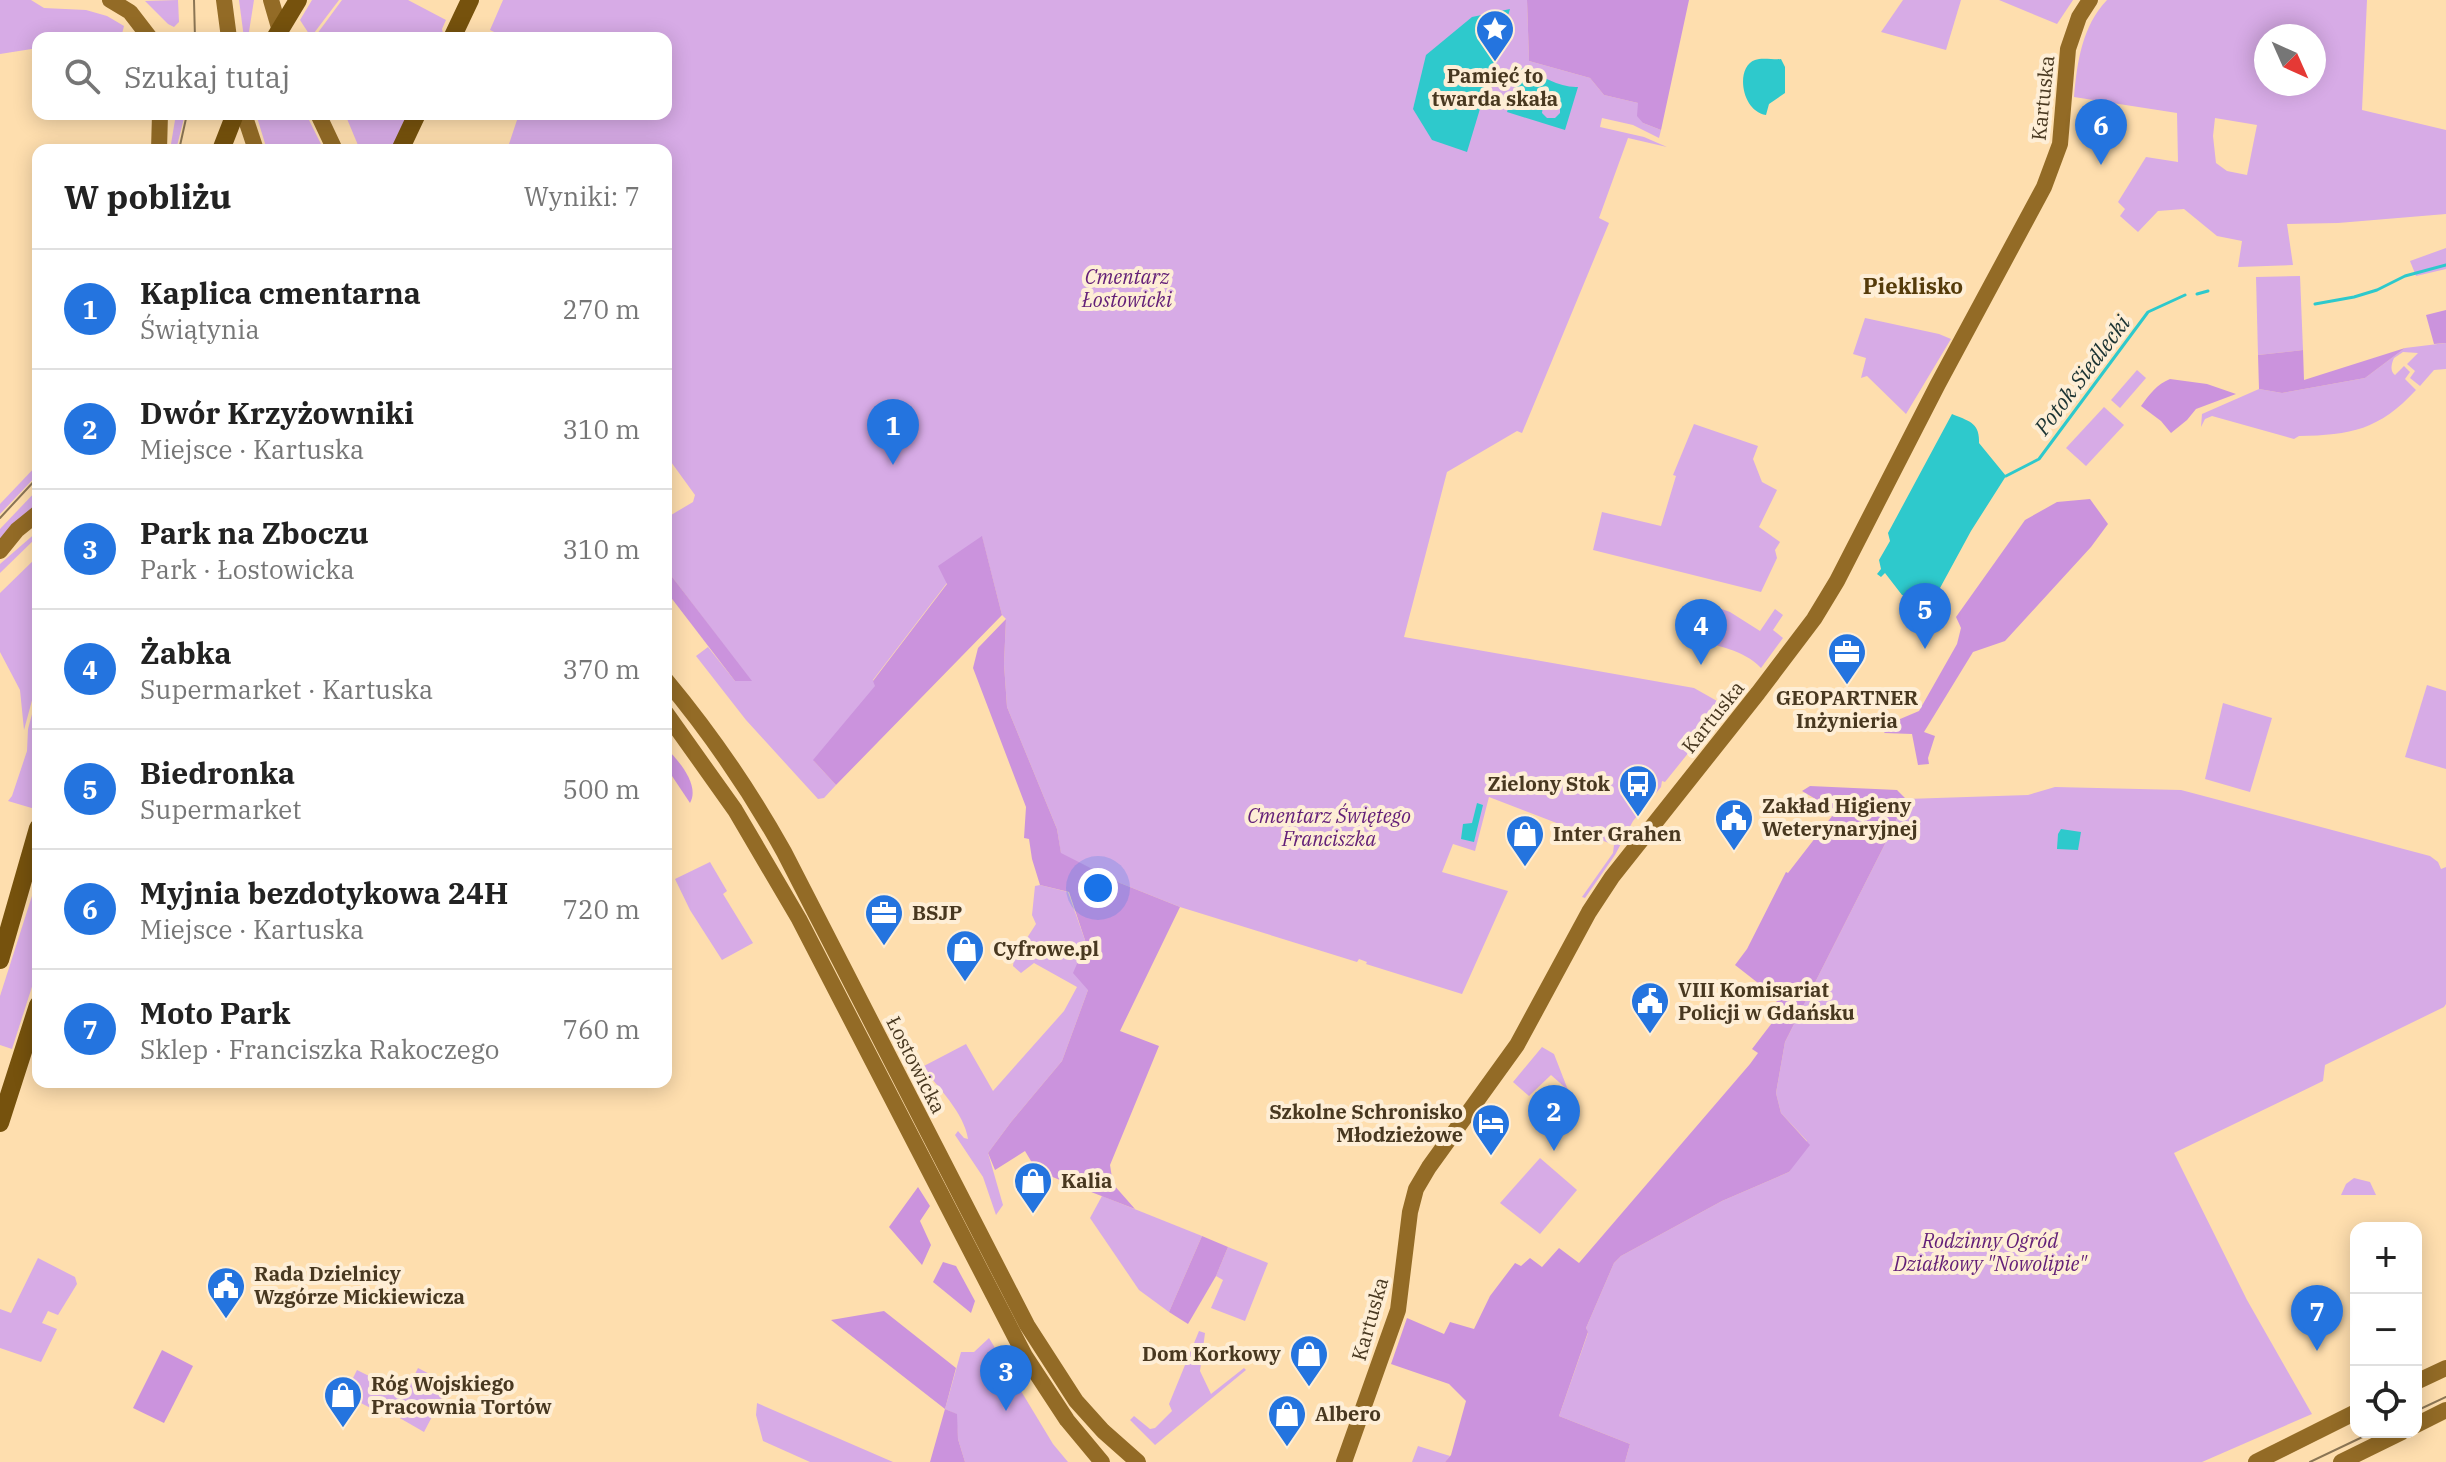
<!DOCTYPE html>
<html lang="pl">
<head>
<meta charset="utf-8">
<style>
	:root { --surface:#fff; --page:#f2f2f2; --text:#222; --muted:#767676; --line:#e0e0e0; --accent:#2474df }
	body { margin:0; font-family:"IBM Plex Serif",serif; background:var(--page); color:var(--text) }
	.controls { position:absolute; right:24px; bottom:24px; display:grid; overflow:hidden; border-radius:16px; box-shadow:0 4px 20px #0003 }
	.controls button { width:72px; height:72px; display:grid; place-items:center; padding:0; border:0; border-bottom:2px solid var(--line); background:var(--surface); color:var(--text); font:40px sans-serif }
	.compass { position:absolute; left:2254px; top:24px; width:72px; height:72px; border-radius:50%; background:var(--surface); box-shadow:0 4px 20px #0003; rotate:135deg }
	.you { position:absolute; left:1098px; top:888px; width:28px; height:28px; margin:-20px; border:6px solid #fff; border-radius:50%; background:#1a73e8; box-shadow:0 0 0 12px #1a73e833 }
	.badge { display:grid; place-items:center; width:52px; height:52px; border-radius:50%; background:var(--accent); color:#fff; font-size:26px; font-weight:700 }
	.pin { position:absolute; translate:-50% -66px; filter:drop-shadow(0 2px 4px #0008) }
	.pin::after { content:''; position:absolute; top:42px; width:28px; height:24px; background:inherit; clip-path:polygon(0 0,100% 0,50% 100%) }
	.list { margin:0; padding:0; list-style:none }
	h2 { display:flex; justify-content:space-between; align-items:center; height:104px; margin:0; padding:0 32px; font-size:34px }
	h2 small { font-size:26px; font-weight:400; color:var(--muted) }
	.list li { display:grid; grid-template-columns:52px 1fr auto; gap:24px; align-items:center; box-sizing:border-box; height:120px; padding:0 32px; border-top:2px solid var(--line) }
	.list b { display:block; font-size:30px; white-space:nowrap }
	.list p { margin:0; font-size:26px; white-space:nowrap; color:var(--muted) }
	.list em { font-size:26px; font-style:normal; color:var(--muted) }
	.icon { flex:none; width:44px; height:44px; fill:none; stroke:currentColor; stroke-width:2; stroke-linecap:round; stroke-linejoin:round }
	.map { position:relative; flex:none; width:2446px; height:1462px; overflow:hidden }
	.search { position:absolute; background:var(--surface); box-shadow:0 4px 20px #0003; left:32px; top:32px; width:640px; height:88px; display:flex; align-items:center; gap:20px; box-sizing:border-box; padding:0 28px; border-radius:16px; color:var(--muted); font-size:30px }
	.panel { position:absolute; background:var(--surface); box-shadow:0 4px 20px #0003; left:32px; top:144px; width:640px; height:944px; border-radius:16px }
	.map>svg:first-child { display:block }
	.green { fill:#d7abe6; fill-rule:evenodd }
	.forest { fill:#cb93dd }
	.water { fill:#2ec9cc; fill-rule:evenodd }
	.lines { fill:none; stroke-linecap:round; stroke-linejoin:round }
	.stream { stroke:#2ec9cc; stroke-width:3 }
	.secondary { stroke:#936b26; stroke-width:16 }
	.primary { stroke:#76520d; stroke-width:18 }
	.tram { stroke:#8b7554; stroke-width:2 }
	.labels { text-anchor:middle; stroke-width:8; stroke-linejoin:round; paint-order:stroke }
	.poi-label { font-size:20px; font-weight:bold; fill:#483820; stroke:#feeed6; text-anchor:start }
	.street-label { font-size:20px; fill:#483820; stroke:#feeed6 }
	.park-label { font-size:20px; font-style:italic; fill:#642078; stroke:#feeed6 }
	.neighbourhood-label { font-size:22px; font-weight:bold; fill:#553b0a; stroke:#feeed6 }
	.water-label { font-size:22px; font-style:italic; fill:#1b3333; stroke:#feeed6 }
</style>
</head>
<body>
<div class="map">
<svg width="2446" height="1462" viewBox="0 0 2446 1462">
	<rect width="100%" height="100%" fill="#fedeae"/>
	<g class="green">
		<polygon points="0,0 31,0 44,8 86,10 107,16 124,26 122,34 99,38 38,38 38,48 0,54"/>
		<polygon points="178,0 179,22 174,27 168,24 145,1"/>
		<polygon points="239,0 254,0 248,38 244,38"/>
		<polygon points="312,0 339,0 311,37 300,20"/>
		<polygon points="342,0 408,0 446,20 442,29 444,38 314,38"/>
		<polygon points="503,0 1527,0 1529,61 1590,78 1604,95 1638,103 1643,123 1661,130 1659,138 1633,125 1602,118 1600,127 1644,137 1667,147 1628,138 1599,218 1609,223 1522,433 1517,431 1447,472 1404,637 1694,688 1726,706 1665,782 1662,781 1661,787 1633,821 1615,855 1585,898 1582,897 1613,853 1614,845 1489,797 1475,851 1453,844 1442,872 1508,891 1462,994 1366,964 1367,962 1359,959 1357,962 1180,907 1120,883 1061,854 1057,829 1007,707 1004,664 1006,619 1002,615 982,537 873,680 876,686 814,761 836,785 824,798 818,799 746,720 696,656 708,647 735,681 751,681 666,569 666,518 693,502 695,495 666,455 666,150 507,150 519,114 666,114 666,38 507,38 490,30"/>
		<polygon points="1903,0 1961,0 1946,50 1881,32"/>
		<polygon points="1999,0 2073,0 2057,24"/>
		<path d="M2107,0H2367L2362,110L2446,130V214L2338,223L2287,224L2293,265L2238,267L2242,241L2217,236L2184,209L2158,211L2138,232L2120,216L2125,209L2118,202L2146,157L2178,162L2177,113L2074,97C2077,63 2082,26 2107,0ZM2314,36V84H2266V36ZM2215,118L2257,125L2247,175L2227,171L2216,163L2213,136Z"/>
		<polygon points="176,114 185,114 176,150 170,150"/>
		<polygon points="256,114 306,114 324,150 267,150"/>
		<polygon points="345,114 410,114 393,150 360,150"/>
		<polygon points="2446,248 2446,269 2416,276 2410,261"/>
		<polygon points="2300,276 2303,350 2258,355 2256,277"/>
		<polygon points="1865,318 1939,334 1951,339 1906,414 1867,376 1861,378 1866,358 1853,354"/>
		<path d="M2446,343V369L2434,370L2420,386L2410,378L2415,371L2407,364L2418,353L2403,352L2394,358C2391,365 2390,371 2395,375L2404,366L2410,372L2405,379L2416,390C2379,430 2351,435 2299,436L2294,439L2212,416L2205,419L2201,427L2202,414L2259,389L2282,393L2365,378L2405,348Z"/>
		<polygon points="2137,370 2146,378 2120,408 2111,400"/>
		<polygon points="2104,407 2124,425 2086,466 2066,448"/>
		<polygon points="1694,424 1758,446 1753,459 1762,482 1777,490 1759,527 1780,542 1775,550 1777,558 1761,592 1593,550 1602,512 1661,526 1676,476 1673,475"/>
		<polygon points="38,464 38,474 0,514 0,504"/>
		<polygon points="38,489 38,506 0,539 0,529"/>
		<polygon points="38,531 38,536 0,573 0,564"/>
		<polygon points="38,556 38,678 24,730 20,690 0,652 0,593"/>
		<path d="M1713,606L1730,612L1760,631L1775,609L1783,615L1773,630L1783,638L1761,668C1743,649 1716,646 1692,639Z"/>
		<polygon points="2427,685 2446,691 2446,769 2405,757"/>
		<polygon points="38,692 38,798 35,809 8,801 12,796 27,751 28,729"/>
		<polygon points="2223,703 2272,718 2250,792 2205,779"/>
		<polygon points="2055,787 2181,790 2430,856 2438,862 2441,869 2446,867 2446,1004 2444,1007 2325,1065 2323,1081 2174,1153 2247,1300 2312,1414 2202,1462 1625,1462 1630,1444 1559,1416 1588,1333 1586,1328 1614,1263 1621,1256 1722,1201 1789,1172 1807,1141 1781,1113 1776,1093 1785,1042 1887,840 1906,799 2028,795"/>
		<polygon points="710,862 727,891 723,894 753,943 722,960 690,910 675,879"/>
		<polygon points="38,877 38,968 12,1049 0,1045 0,996"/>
		<path d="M1040,885L1068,892L1086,943L1088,990L1062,1061L1011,1122L988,1153L1003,1205L996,1215L983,1177L955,1135L958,1131L964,1138L968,1139C964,1113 938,1087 922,1067L966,1044L993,1091L1064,1011L1077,987L1034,963L1021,973L1013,966L1014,958L1036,924L1032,915L1035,886Z"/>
		<polygon points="1542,1047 1554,1054 1568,1090 1551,1075 1529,1096 1513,1082"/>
		<polygon points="1540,1158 1577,1190 1540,1234 1500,1203"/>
		<polygon points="2354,1178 2370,1182 2376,1195 2341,1195 2346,1184"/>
		<polygon points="1102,1196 1202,1236 1169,1312 1139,1290 1090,1218"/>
		<polygon points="1228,1247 1268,1263 1245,1321 1211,1308 1223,1280 1216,1276"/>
		<polygon points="38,1258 75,1277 77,1284 58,1315 48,1311 42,1323 57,1329 41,1362 0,1348 0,1309 11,1313"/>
		<polygon points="1199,1331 1205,1333 1200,1371 1211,1394 1244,1368 1246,1370 1155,1445 1130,1420 1134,1416 1150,1429 1155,1428 1172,1411 1169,1404"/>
		<polygon points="989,1338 1053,1444 1068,1462 965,1462 958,1439 956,1414 945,1409 961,1352 974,1352"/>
		<polygon points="418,1368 449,1384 424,1432 391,1413 388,1417 357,1401 353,1396 354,1393 350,1391 349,1386 357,1370 405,1394"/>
		<polygon points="757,1403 893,1462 810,1462 763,1441 756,1415"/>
		<polygon points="1418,1446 1450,1456 1445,1462 1412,1462"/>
	</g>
	<g class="forest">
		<polygon points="1527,0 1689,0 1661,130 1643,123 1637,116 1638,103 1604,95 1590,78 1529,61"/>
		<polygon points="2446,310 2446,343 2434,344 2426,315"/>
		<polygon points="2405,348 2365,378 2282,393 2259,389 2258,355 2303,350 2304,380"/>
		<path d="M2170,379L2207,384L2236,394L2196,409L2187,420L2171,433L2161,421L2141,406C2149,395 2157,384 2170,379Z"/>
		<polygon points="2090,499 2108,524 2091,547 2005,641 1973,652 1924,732 1935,736 1928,758 1929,764 1918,765 1912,734 1884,733 1893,722 1919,711 1957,644 1961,628 1956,617 2025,520 2057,502"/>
		<polygon points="982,536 1002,615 836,785 813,760 875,686 873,681 947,584 938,566"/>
		<polygon points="666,569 752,681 735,681 666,591"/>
		<polygon points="1006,619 1004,664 1007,707 1057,829 1061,853 1120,883 1180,907 1120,1031 1159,1046 1110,1165 1113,1184 1135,1209 1037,1171 1025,1151 995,1170 988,1153 1011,1122 1062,1061 1088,990 1073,973 1086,943 1069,892 1040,885 1032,859 1029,839 1024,838 1026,807 973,668 978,648"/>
		<path d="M666,748C679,761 700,785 690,803L666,767Z"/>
		<polygon points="1810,786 1897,790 1906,799 1887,840 1785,1042 1776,1093 1781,1113 1810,1145 1789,1172 1722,1201 1621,1256 1614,1263 1586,1328 1588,1332 1559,1416 1630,1444 1625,1462 1445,1462 1451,1455 1466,1401 1449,1384 1391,1364 1407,1318 1444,1334 1450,1322 1474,1329 1490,1296 1515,1263 1521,1266 1530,1258 1542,1267 1559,1248 1579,1263 1750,1064 1758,1053 1752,1049 1778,1015 1776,997 1735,965 1747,949 1786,872 1788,873 1836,811 1802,791"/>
		<polygon points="918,1187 930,1206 920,1221 931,1245 922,1265 889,1227"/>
		<polygon points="1202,1236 1228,1247 1216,1276 1188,1324 1169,1312"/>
		<polygon points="943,1262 956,1266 975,1301 971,1313 933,1282"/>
		<polygon points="884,1311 956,1368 945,1409 957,1414 958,1439 965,1462 930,1462 945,1409 831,1320"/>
		<polygon points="162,1350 193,1366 164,1423 133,1408"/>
	</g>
	<g class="water">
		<polygon points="1510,9 1467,152 1432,140 1413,109 1426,55 1472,17"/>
		<path d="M1781,59L1785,67V93L1769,104L1766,115C1741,111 1735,67 1755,60C1762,57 1774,60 1781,59Z"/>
		<path d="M1521,68C1540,74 1558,88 1578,87L1565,130L1507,112ZM1548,100H1555L1560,106V113L1555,118H1547L1542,113L1543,105Z"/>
		<path d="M1952,414C1968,421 1980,422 1979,443L2006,476L1971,531L1940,588L1924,601L1902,595L1885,573L1881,577L1877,574L1881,569L1879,560L1890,541L1888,533Z"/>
		<polygon points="1477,803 1483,805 1474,842 1461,839 1463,824 1472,823"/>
		<polygon points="2061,829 2081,832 2078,850 2057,849 2058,834"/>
	</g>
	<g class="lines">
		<g class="stream">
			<polyline points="1485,94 1490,96"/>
			<polyline points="1493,97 1510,102"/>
			<polyline points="2197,294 2208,291"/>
			<polyline points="2315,304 2354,297 2377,290 2405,276 2446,265"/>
			<polyline points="2006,476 2039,459 2148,312 2185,295"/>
		</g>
		<g class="secondary">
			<polyline points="110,0 130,12 150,38"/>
			<polyline points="224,0 229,38"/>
			<polyline points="271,0 282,38"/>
			<polyline points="244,114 256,150"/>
			<polyline points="318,114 335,150"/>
			<polyline points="159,150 160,114"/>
			<polyline points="0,551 17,530 38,513"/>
			<path d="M666,680C711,734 750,791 784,852L1027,1325L1076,1401L1103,1431L1138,1462"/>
			<polyline points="666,713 735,810 799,919 1025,1356 1067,1420 1102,1462"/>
			<polyline points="2416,1382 2446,1368"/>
			<polyline points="2416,1425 2446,1410"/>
			<polyline points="1344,1462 1398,1310 1410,1212 1416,1189 1429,1167 1517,1045 1589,912 1612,877 1758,693 1814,619 1837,581 1938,384 2044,187 2060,144 2068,49 2079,17 2090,0"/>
			<polyline points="2256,1462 2356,1412"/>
			<polyline points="2341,1462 2402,1432"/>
		</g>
		<g class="primary">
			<polyline points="275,38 298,0"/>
			<polyline points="452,38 470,0"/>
			<polyline points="221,150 235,114"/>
			<polyline points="400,150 417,114"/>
			<polyline points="0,960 38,828"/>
			<polyline points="0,1123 38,1005"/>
		</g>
		<g class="tram">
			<polyline points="194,0 195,38"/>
			<polyline points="179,150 187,114"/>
			<polyline points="0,518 38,477"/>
			<polyline points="2416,1411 2446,1397"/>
			<polyline points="2310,1462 2373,1432"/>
		</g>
	</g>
	<defs>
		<symbol id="sight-pin" viewBox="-11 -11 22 30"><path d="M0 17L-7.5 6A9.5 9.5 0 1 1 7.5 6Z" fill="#2474df" stroke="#feeed6"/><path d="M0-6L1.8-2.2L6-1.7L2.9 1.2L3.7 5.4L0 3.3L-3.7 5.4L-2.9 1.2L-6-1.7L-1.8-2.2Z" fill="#fff"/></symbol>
		<symbol id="office-pin" viewBox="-11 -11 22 30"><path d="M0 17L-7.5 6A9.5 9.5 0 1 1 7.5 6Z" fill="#2474df" stroke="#feeed6"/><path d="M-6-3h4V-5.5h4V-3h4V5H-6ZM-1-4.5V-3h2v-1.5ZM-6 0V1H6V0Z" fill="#fff"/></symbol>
		<symbol id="bus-pin" viewBox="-11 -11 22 30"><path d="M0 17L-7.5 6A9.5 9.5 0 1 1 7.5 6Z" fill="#2474df" stroke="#feeed6"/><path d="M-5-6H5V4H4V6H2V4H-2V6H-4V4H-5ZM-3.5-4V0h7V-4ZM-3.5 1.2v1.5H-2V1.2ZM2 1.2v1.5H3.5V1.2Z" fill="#fff"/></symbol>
		<symbol id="civic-pin" viewBox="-11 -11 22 30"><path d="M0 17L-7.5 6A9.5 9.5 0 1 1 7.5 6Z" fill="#2474df" stroke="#feeed6"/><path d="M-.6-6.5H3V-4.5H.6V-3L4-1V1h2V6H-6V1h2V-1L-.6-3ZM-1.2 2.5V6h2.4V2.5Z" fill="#fff"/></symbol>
		<symbol id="shop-pin" viewBox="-11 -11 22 30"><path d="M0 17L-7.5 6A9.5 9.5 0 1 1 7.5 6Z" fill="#2474df" stroke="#feeed6"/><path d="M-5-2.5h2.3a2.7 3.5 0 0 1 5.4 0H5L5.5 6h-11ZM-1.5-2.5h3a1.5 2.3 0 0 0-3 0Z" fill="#fff"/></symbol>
		<symbol id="hotel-pin" viewBox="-11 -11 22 30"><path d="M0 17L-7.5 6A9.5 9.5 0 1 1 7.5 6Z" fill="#2474df" stroke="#feeed6"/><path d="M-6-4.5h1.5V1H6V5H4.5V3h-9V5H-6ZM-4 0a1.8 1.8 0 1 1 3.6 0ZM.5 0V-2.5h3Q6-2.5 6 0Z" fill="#fff"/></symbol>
	</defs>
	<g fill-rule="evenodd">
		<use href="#sight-pin" x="1473" y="7" width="44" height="60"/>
		<use href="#office-pin" x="1825" y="630" width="44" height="60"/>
		<use href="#bus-pin" x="1616" y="762" width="44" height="60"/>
		<use href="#civic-pin" x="1712" y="796" width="44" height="60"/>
		<use href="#shop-pin" x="1503" y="812" width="44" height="60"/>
		<use href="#office-pin" x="862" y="891" width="44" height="60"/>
		<use href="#shop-pin" x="943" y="927" width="44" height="60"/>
		<use href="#civic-pin" x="1628" y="979" width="44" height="60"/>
		<use href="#hotel-pin" x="1469" y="1101" width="44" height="60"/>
		<use href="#shop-pin" x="1011" y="1159" width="44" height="60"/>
		<use href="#civic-pin" x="204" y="1264" width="44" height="60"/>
		<use href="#shop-pin" x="1287" y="1332" width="44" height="60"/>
		<use href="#shop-pin" x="321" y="1373" width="44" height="60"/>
		<use href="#shop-pin" x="1265" y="1392" width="44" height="60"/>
	</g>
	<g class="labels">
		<g class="poi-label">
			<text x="1495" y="83" text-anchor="middle">Pamięć to<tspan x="1495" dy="23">twarda skała</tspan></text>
			<text x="1847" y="705" text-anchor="middle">GEOPARTNER<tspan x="1847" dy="23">Inżynieria</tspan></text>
			<text x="1610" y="791" text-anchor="end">Zielony Stok</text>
			<text x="1762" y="813">Zakład Higieny<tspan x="1762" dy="23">Weterynaryjnej</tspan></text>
			<text x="1553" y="841">Inter Grahen</text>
			<text x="912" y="920">BSJP</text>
			<text x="993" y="956">Cyfrowe.pl</text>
			<text x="1678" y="997">VIII Komisariat<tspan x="1678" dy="23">Policji w Gdańsku</tspan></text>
			<text x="1463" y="1119" text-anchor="end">Szkolne Schronisko<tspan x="1463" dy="23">Młodzieżowe</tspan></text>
			<text x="1061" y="1188">Kalia</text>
			<text x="254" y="1281">Rada Dzielnicy<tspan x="254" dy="23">Wzgórze Mickiewicza</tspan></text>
			<text x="1281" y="1361" text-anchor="end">Dom Korkowy</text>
			<text x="371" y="1391">Róg Wojskiego<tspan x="371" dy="23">Pracownia Tortów</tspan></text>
			<text x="1315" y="1421">Albero</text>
		</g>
		<g class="street-label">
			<text transform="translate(2043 98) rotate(-84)" y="7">Kartuska</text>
			<text transform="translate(1713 717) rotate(-51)" y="7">Kartuska</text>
			<text transform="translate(916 1065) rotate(63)" y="7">Łostowicka</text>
			<text transform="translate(1370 1319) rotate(-74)" y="7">Kartuska</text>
		</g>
		<g class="park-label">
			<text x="1127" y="284">Cmentarz<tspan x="1127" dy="23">Łostowicki</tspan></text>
			<text x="1329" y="823">Cmentarz Świętego<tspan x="1329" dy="23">Franciszka</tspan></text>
			<text x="1990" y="1248">Rodzinny Ogród<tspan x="1990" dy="23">Działkowy "Nowolipie"</tspan></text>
		</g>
		<g class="neighbourhood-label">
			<text x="1913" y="294">Pieklisko</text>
		</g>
		<g class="water-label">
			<text transform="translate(2082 375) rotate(-53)" y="8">Potok Siedlecki</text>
		</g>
	</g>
</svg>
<div class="controls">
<button>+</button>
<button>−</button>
<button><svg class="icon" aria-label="locate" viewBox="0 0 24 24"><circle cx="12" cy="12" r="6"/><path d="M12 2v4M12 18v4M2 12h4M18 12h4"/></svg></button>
</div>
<svg class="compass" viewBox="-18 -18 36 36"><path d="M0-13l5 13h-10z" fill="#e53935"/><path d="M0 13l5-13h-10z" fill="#767676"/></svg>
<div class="you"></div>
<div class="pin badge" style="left:893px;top:465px">1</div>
<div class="pin badge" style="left:1554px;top:1151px">2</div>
<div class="pin badge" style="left:1006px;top:1411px">3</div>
<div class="pin badge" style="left:1701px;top:665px">4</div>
<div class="pin badge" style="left:1925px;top:649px">5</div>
<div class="pin badge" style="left:2101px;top:165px">6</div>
<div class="pin badge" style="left:2317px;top:1351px">7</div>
<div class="search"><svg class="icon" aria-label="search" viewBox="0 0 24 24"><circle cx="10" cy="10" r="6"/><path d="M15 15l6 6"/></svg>Szukaj tutaj</div>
<section class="panel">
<h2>W pobliżu<small>Wyniki: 7</small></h2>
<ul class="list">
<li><span class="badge">1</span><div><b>Kaplica cmentarna</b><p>Świątynia</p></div><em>270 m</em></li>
<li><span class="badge">2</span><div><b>Dwór Krzyżowniki</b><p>Miejsce · Kartuska</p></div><em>310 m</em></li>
<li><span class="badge">3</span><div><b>Park na Zboczu</b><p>Park · Łostowicka</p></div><em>310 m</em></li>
<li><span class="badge">4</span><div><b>Żabka</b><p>Supermarket · Kartuska</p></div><em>370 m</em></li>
<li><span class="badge">5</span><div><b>Biedronka</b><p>Supermarket</p></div><em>500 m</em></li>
<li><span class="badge">6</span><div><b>Myjnia bezdotykowa 24H</b><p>Miejsce · Kartuska</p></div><em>720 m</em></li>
<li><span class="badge">7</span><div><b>Moto Park</b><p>Sklep · Franciszka Rakoczego</p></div><em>760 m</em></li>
</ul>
</section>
</div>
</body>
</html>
